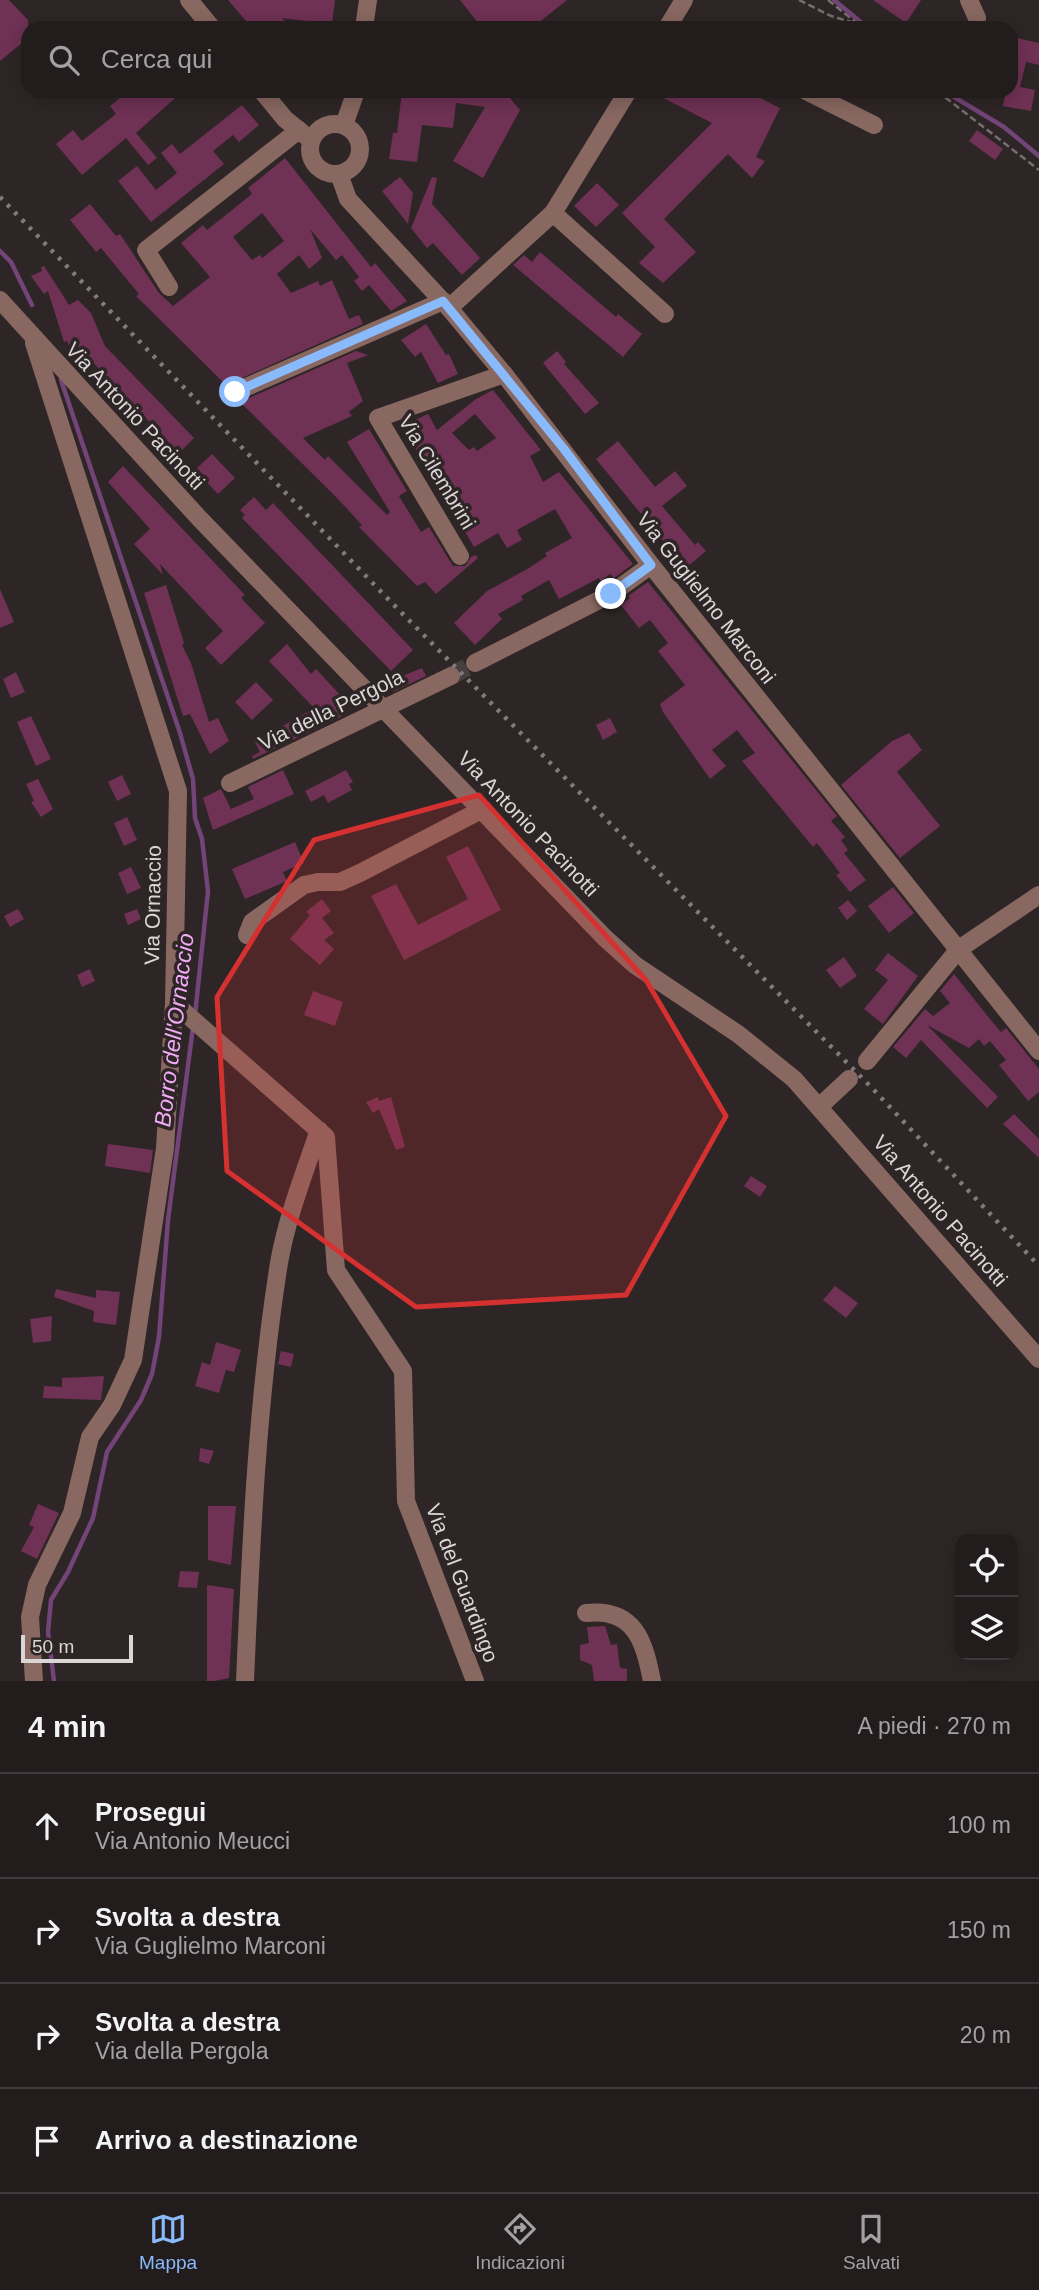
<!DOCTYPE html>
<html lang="it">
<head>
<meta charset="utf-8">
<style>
	:root { --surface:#221c1c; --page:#2e2929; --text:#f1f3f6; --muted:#a2a1a3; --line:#3f3a3b; --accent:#89bafc }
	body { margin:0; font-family:Arial,sans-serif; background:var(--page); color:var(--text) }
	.controls { position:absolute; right:21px; bottom:21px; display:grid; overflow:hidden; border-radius:14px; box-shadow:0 4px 18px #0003 }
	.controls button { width:63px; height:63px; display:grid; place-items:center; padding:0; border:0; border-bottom:2px solid var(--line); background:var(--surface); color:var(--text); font:35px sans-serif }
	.scale { position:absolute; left:21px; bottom:18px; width:112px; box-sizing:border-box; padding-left:7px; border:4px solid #dbd6d6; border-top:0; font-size:19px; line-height:24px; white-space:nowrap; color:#dbd6d6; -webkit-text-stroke:5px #2e2526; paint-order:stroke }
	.stop { position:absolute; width:21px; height:21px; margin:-16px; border:5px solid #89bafc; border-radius:50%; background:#fff }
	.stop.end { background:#89bafc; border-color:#fff; box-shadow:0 2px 7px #0008 }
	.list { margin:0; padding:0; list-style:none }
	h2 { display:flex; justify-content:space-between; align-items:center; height:91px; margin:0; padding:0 28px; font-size:30px }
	h2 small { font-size:23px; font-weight:400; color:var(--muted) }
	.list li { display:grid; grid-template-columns:46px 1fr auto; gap:21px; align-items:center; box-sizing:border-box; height:105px; padding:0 28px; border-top:2px solid var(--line) }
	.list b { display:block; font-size:26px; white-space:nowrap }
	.list p { margin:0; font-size:23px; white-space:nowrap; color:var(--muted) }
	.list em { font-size:23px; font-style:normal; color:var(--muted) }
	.icon { flex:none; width:38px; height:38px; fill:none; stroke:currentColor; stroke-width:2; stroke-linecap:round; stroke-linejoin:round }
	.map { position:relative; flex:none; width:1039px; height:1681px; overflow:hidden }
	.search { position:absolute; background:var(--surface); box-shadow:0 4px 18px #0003; left:21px; right:21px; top:21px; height:77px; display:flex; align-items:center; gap:18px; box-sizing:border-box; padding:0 24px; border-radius:21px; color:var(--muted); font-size:26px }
	.sheet { height:511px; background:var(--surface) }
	nav { display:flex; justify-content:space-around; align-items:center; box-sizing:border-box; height:98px; border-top:2px solid var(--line); background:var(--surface); font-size:19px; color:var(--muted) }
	nav a { display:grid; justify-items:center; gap:4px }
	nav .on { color:var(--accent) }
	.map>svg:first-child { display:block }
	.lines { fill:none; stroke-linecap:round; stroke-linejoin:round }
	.stream { stroke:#734477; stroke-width:4.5 }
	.building { fill:#6f3154; fill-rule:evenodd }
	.minor-tunnel { stroke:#484040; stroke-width:18; stroke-dasharray:18 9; stroke-linecap:butt }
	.path { stroke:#766f70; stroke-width:2.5; stroke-dasharray:7 3.5; stroke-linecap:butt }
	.minor { stroke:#886860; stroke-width:18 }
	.rail { stroke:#827b7c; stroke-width:4.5; stroke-dasharray:3.5 7; stroke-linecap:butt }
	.route { stroke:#89bafc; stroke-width:9 }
	.marked { fill:#d63131; fill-opacity:0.2; stroke:#d63131; stroke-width:5; stroke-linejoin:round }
	.labels { text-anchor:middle; stroke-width:7; stroke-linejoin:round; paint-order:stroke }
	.street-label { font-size:21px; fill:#dbd6d6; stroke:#2e2526 }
	.water-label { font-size:23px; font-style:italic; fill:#f1abf6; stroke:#2e2526 }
</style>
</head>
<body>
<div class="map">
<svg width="1039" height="1681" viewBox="0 0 1039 1681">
	<rect width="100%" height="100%" fill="#2e2526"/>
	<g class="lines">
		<g class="stream">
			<polyline points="834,0 868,28"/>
			<polyline points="944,91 1004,127 1039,156"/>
			<polyline points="0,251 11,262 32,305"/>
			<polyline points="61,380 180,733 193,779 195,818 202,839 208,891 195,1015"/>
			<polyline points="54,1681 48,1632 51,1600 68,1572 93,1518 107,1452 141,1400 152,1374 159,1337 168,1220 193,1027"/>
		</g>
	</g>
	<g class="building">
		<polygon points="0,0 9,0 28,20 28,38 0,61"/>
		<polygon points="228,0 335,0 332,24 282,18 291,28 252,28"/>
		<polygon points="460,0 567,0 532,28 482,28"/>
		<polygon points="873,0 921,0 906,23"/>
		<polygon points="1017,38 1039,43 1039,65 1026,62 1020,87 1035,90 1031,111 1003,106 1006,91 1011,91 1011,59"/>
		<polygon points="129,91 138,97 145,91 183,91 136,133 157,158 148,165 126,138 82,175 56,144 73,130 82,141 116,114 110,106"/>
		<polygon points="402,91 504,91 520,110 483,178 453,161 485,107 456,103 453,128 422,125 417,162 389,159 393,133 397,133"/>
		<polygon points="650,91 746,91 780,108 756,157 765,161 752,178 728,154 664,219 696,252 663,283 639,263 655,247 622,213 712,123"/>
		<polygon points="242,105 259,125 239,142 233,135 213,151 224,164 151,222 118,181 137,166 156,190 177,173 161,153 172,144 180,154"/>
		<polygon points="977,130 1003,149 995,160 969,141"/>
		<path d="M285,158L371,267L375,263L407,301L391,311L369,285L362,291L354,281L359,277L342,255L336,260L310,229L322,258L309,269L299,255L277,274L291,293L318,281L320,286L332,280L349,319L359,315L363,324L226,385L136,296L139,294L101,248L96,252L70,220L90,204L116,236L120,234L159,293L173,306L210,277L181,243L203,225L207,230L252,194L248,188ZM262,213L284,241L262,258L260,255L252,260L233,237Z"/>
		<polygon points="400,177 413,193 408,224 382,191"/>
		<polygon points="432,177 437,178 432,204 480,258 462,275 433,243 427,248 411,228"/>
		<polygon points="597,183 619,205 596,227 574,206"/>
		<polygon points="540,252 616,317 618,314 642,334 623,357 513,265 524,255 532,262"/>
		<polygon points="44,266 69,305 78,300 91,313 105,346 194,438 179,453 84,353 72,354 67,341 64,342 48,291 44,294 31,276 42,271 41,267"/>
		<polygon points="426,324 446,355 449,354 458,374 438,383 421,352 415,357 401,340"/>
		<polygon points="356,351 368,355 347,363 363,401 349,412 352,416 303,438 325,460 328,456 387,515 390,512 347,442 369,429 407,491 399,496 421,532 429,527 453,566 465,566 471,557 475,555 478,558 436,594 425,582 417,586 359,527 362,525 337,498 240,402"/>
		<polygon points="557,351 566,362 564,364 599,403 585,414 543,363"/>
		<path d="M493,390L541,450L530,456L543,482L559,472L633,564L614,578L610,574L601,581L599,578L559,599L549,580L521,596L523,600L498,614L502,619L475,645L454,623L487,591L529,568L547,556L545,553L572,538L555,509L517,530L522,540L507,548L498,533L474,547L402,426L428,414L437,430L476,399ZM475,414L496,438L477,451L474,447L469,450L452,433Z"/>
		<polygon points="618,441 655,487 675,471 687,486 662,506 695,545 698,542 706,551 682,571 675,562 678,559 596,459"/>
		<polygon points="212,454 235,478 218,494 195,470"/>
		<polygon points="123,466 245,595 241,598 265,623 221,665 205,648 223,631 160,564 163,575 134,544 150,529 108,482"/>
		<polygon points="254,497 266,510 273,503 413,650 391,671 242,518 245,515 240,510"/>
		<polygon points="648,582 837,816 831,821 845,837 841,840 848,850 844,853 866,880 850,892 836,875 840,873 817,843 813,847 742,761 755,753 737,730 712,750 726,766 710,779 663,712 660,704 685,685 658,651 668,643 650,620 639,628 621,605 630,598 628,596"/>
		<polygon points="166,585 184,643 182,645 191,663 209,722 218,718 229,741 210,754 190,714 183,716 144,593"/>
		<polygon points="0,589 14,622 0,628"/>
		<polygon points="287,644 311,674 316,669 345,700 341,702 347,714 253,759 252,756 260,752 255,742 314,708 269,661"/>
		<polygon points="422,668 426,676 393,692 388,682"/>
		<polygon points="16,672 25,692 11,698 3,679"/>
		<polygon points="256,682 273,700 252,720 235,702"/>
		<polygon points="31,716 51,759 36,766 17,722"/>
		<polygon points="610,718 617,732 603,740 596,725"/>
		<polygon points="909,733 922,750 897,772 940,826 900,858 841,785 892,741"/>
		<polygon points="283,770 294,794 213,830 203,798 221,789 231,809 254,799 248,787"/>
		<polygon points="346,770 353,782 349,784 352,790 328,803 324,795 311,802 305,791"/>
		<polygon points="122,775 131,794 117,801 108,782"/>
		<polygon points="38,779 53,809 41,817 31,802 34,801 26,784"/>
		<polygon points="127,817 137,840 124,846 114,823"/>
		<polygon points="295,842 304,863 283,872 287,881 245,899 232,869"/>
		<polygon points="468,846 501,910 404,960 371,896 396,884 418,925 468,899 446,857"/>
		<polygon points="131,867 141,888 127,894 118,873"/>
		<polygon points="893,887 914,913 889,933 868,906"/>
		<polygon points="322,899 331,911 322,918 334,933 324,940 334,949 320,965 290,939 310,915 306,912"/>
		<polygon points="848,900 857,911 847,920 838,908"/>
		<polygon points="18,909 24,919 10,927 4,916"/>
		<polygon points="137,909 141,919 128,925 124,914"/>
		<polygon points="888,953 918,976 883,1024 864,1009 888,980 875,970"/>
		<polygon points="844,957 857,976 840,988 826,970"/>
		<polygon points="90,969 95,981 82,987 77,975"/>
		<polygon points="954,974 990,1019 1001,1032 1006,1028 1039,1069 1039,1092 1028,1101 999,1065 1006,1060 990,1041 984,1046 979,1039 969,1048 927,1025 998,1097 987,1108 921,1040 906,1058 893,1047 925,1009 933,1016 950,1003 940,991"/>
		<polygon points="313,991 343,1002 335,1026 304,1015"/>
		<polygon points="378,1097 379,1101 391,1097 405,1147 396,1150 379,1109 373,1113 366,1102"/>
		<polygon points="1014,1114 1039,1139 1039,1158 1003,1124"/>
		<polygon points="108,1144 153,1150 150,1173 105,1166"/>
		<polygon points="751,1176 767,1186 760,1197 744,1186"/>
		<polygon points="835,1286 858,1303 846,1318 823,1300"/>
		<polygon points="56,1289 96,1298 96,1290 120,1292 116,1325 93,1322 94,1311 54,1297"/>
		<polygon points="52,1316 51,1341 33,1343 30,1319"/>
		<polygon points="216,1342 241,1350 234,1372 226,1370 219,1393 195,1386 202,1362 210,1365"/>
		<polygon points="281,1351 294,1354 291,1367 278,1364"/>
		<polygon points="104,1376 101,1400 43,1398 44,1386 62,1387 62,1378"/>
		<polygon points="200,1448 214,1451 209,1464 199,1461"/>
		<polygon points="38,1504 59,1513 37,1559 21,1551 34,1527 29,1525"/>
		<polygon points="208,1506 236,1506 231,1565 208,1560"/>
		<polygon points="180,1571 199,1572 197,1588 178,1587"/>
		<polygon points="207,1585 234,1589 229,1678 214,1681 207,1681"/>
		<polygon points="605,1626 611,1645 617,1644 620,1668 627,1669 627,1681 594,1681 592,1665 580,1660 580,1645 589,1643 587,1627"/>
	</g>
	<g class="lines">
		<polyline class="minor-tunnel" points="451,676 475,663"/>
		<g class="path">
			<polyline points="799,0 831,16 858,24"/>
			<polyline points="828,0 863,28"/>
			<polyline points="937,91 1039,170"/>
		</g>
		<g class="minor">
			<polyline points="189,0 212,28"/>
			<polyline points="969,0 977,18"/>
			<polyline points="364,28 368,0"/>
			<polyline points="667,28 684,0"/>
			<polyline points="262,91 285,119 306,136"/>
			<polyline points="806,91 874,125"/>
			<circle cx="335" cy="149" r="25"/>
			<polyline points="344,125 356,91"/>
			<polyline points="339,174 348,199 449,308 504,374 651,565 1039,1051"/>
			<polyline points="553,213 665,314"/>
			<polyline points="169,287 146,250 299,130"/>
			<polyline points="0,300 199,518 605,938 635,965 738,1034 794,1079 1039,1359"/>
			<polyline points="449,308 553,213 628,91"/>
			<polyline points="235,392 443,301"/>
			<polyline points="460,556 378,418 504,374"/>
			<polyline points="475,663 611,594 651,565"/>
			<polyline points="230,783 451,676"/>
			<polyline points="247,935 252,922 304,885 318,882 340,882 360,873 483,809"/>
			<polyline points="174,1003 326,1137 336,1270 403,1371 406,1501 475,1681"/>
			<polyline points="867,1061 959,949 1039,895"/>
			<polyline points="819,1107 849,1079"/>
			<path d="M586,1613C635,1608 644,1641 652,1681"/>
			<polyline points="34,1681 30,1617 37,1585 72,1513 90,1437 112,1405 133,1360 165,1148 174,1003 178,791 34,343"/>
			<path d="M245,1681C251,1542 257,1401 279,1263C287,1217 304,1174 319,1130"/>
		</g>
		<polyline class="rail" points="0,197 391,602 872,1088 1039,1266"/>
	</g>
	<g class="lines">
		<polyline class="route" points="235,392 443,301 564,449 651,565 611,594"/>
	</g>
	<path class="marked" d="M479,795L646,980L726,1116L626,1295L416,1307L227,1171L217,997L314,840Z"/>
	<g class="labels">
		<g class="street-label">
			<text transform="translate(135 416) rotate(47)" y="7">Via Antonio Pacinotti</text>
			<text transform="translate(437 472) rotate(59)" y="7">Via Cilembrini</text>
			<text transform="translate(706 598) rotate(52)" y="7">Via Guglielmo Marconi</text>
			<text transform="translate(331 710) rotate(-26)" y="7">Via della Pergola</text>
			<text transform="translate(528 824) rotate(46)" y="7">Via Antonio Pacinotti</text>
			<text transform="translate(153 905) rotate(-89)" y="7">Via Ornaccio</text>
			<text transform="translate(940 1211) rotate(49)" y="7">Via Antonio Pacinotti</text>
			<text transform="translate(462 1583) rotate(69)" y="7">Via del Guardingo</text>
		</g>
		<g class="water-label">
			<text transform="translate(174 1030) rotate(-83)" y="8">Borro dell'Ornaccio</text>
		</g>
	</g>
</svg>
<div class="controls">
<button><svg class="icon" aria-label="locate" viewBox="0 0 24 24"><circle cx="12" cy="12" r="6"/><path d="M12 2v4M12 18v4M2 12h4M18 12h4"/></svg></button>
<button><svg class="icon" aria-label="layers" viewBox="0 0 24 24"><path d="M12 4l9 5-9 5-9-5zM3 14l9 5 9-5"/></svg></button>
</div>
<div class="scale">50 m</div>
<div class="stop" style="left:235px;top:392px"></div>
<div class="stop end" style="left:611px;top:594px"></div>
<div class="search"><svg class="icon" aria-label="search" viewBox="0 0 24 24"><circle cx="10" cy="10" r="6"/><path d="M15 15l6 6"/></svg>Cerca qui</div>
</div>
<section class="sheet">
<h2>4 min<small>A piedi · 270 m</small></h2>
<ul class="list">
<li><svg class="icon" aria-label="ahead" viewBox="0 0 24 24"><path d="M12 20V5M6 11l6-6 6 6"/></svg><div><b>Prosegui</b><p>Via Antonio Meucci</p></div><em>100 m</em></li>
<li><svg class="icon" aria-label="right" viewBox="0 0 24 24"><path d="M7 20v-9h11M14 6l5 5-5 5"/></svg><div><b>Svolta a destra</b><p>Via Guglielmo Marconi</p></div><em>150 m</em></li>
<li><svg class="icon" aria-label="right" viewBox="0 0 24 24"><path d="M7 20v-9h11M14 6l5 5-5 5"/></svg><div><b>Svolta a destra</b><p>Via della Pergola</p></div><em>20 m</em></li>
<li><svg class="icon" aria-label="arrive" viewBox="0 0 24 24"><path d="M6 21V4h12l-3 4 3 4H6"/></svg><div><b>Arrivo a destinazione</b></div></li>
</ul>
</section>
<nav>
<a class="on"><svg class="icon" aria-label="map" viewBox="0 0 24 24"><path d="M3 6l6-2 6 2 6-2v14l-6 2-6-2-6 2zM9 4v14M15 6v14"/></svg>Mappa</a>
<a><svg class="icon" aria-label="directions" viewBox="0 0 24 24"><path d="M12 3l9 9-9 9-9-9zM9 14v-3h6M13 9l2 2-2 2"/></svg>Indicazioni</a>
<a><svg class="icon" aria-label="saved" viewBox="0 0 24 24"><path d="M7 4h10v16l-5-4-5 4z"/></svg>Salvati</a>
</nav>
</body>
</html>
